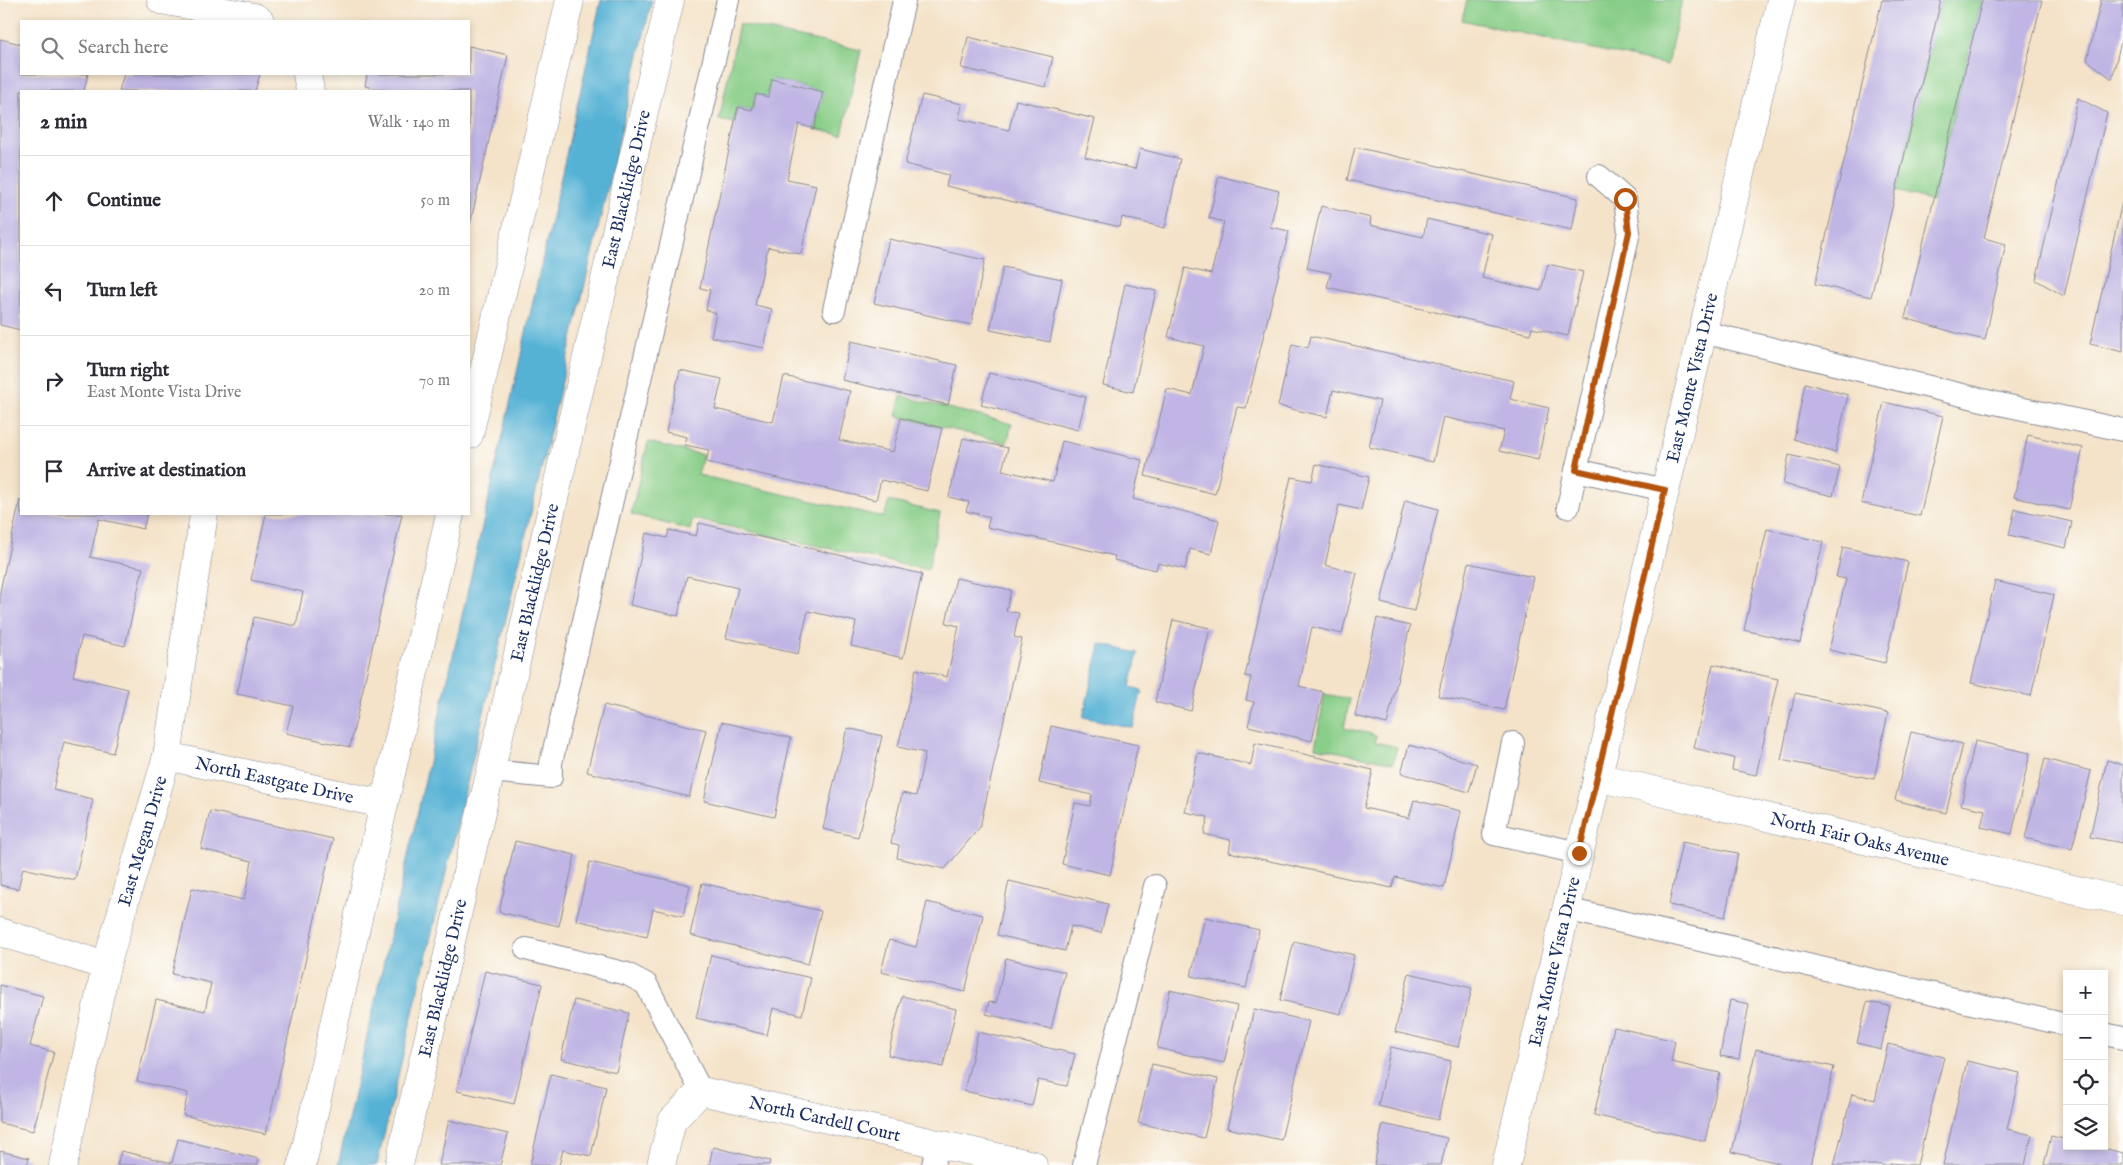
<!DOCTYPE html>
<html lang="en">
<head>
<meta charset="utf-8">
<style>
	:root { --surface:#fff; --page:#f7f7f7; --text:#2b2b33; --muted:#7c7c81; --line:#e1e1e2 }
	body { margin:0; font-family:"IM FELL English",serif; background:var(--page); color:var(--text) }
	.controls { position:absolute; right:15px; bottom:15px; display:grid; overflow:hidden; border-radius:0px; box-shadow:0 2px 8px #0003 }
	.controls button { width:45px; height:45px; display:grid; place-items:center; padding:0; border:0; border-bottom:1px solid var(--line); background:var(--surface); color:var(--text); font:25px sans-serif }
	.stop { position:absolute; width:15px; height:15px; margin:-11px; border:4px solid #b45309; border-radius:50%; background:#fff }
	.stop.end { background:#b45309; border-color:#fff; box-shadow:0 1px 5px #0008 }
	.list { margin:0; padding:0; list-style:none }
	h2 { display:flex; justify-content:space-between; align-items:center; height:65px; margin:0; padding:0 20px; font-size:21px }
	h2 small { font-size:16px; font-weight:400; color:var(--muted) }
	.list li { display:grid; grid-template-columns:32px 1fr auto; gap:15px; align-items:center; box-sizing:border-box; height:90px; padding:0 20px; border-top:1px solid var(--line) }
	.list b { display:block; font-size:19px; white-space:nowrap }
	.list p { margin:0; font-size:16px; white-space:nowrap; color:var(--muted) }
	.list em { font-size:16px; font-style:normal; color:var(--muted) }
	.icon { flex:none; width:28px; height:28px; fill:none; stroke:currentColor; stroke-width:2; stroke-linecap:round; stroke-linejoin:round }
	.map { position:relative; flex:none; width:2123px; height:1165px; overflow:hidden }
	.search { position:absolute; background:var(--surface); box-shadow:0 2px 8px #0003; left:20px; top:20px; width:450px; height:55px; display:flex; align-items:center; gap:12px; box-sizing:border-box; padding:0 18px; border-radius:0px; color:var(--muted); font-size:19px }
	.panel { position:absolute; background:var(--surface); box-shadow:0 2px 8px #0003; left:20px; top:90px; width:450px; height:425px; border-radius:0px }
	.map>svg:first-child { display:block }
	.green { fill:#89ce88; stroke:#527e73 }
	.water { fill:#57b2d5; stroke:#39709a }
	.building { fill:#c0b5e4 }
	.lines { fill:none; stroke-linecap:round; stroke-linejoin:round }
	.service-casing { stroke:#888994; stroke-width:24 }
	.minor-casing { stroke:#888994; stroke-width:29 }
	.service { stroke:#fff; stroke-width:22 }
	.minor { stroke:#fff; stroke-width:28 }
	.route { stroke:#b45309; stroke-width:6 }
	.labels { text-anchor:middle; stroke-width:5; stroke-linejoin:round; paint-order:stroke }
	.street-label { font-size:18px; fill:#1b2f5e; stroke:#fdfcf7 }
</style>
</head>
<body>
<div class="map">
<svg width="2123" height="1165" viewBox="0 0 2123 1165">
	<rect width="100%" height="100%" fill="#fdfcf7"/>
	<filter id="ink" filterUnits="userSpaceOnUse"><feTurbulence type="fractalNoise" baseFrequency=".02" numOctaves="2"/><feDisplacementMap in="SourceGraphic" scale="10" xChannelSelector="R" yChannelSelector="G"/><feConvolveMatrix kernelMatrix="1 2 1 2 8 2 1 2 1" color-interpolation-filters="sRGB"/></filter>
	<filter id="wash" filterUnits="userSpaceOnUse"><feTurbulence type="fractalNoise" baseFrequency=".0096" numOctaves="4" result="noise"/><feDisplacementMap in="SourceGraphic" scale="20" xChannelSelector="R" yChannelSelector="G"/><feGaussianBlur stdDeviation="1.12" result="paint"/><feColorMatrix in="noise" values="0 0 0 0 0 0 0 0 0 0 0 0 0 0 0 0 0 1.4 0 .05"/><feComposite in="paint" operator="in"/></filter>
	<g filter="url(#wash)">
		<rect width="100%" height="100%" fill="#f4e3c9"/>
		<g class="green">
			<polygon points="1467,0 1682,0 1667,65 1462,20"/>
			<polygon points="1941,0 1982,0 1933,201 1896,191"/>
			<polygon points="739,24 861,50 842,135 814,129 823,92 773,79 768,97 756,94 752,110 738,107 734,123 719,120"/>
			<polygon points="901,396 1012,424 1007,443 896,416"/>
			<polygon points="648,442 703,455 698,475 884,517 889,501 940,513 928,570 693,519 690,530 631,514"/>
			<polygon points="1325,694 1350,699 1344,728 1376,735 1375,742 1397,747 1393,763 1315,747"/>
		</g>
		<g class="water">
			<polygon points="601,0 652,0 377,1165 338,1165"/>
			<polygon points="1100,644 1138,653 1130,687 1142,690 1133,728 1083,717"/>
		</g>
		<g id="blocks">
			<g class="building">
				<polygon points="1882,0 1941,0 1871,297 1815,284"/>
				<polygon points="1982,0 2042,0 1984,238 2006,244 1985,340 1956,333 1905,318"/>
				<polygon points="2101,0 2123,0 2123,33 2112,79 2087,60"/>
				<polygon points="968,37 1053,57 1046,87 961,68"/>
				<polygon points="0,39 21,44 21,74 88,74 84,91 21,91 21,330 0,325"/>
				<polygon points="469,46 508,55 470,225 469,91 388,91 365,86 367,74 469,74"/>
				<polygon points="124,74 260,74 255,91 119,91"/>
				<polygon points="772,79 823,92 814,129 799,124 787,179 816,185 801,254 768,247 755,305 772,309 764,348 711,337 716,313 706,310 710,290 700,288 738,107 752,110 756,94 768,97"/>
				<polygon points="922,95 962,104 959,119 1009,130 1016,100 1095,119 1085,157 1135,169 1140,149 1180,159 1165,228 1122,217 1120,227 946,186 949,175 905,164"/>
				<polygon points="2078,98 2107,113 2064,296 2036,280"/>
				<polygon points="1355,147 1578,198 1572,230 1347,180"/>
				<polygon points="1219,176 1279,191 1270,227 1289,231 1246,408 1237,407 1215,494 1145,476 1167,389 1192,395 1204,346 1168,337 1185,268 1211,274 1224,222 1209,218"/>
				<polygon points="2122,202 2123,202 2123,352 2090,344"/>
				<polygon points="1321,206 1371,218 1370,225 1423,237 1427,219 1492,234 1482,278 1541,291 1548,264 1583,272 1568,336 1532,328 1530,334 1327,287 1331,273 1307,268"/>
				<polygon points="889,239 985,260 971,325 874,303"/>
				<polygon points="1003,267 1062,279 1050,342 990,330"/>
				<polygon points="1125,284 1156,291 1133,392 1103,385"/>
				<polygon points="1311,336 1514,381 1510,399 1549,408 1538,460 1499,451 1504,431 1443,417 1433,462 1369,447 1380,401 1333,390 1327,417 1278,406 1292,344 1308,348"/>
				<polygon points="851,341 957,365 948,405 842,380"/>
				<polygon points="680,370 722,379 715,409 773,422 784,376 850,391 839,440 893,452 901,418 942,428 927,491 881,480 876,500 706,462 709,450 685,445 687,437 666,432"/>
				<polygon points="989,373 1086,397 1078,430 981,405"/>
				<polygon points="1805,383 1848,395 1835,453 1794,439"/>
				<polygon points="1884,402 1943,416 1920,516 1861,503"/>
				<polygon points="2028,435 2083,448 2069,510 2014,497"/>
				<polygon points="963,438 1008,448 1002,470 1053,482 1062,441 1142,460 1133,499 1219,520 1211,554 1190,549 1185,569 1158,563 1156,570 1114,560 1115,556 987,527 990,517 966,511 969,502 949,497"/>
				<polygon points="1789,455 1840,467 1833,496 1783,484"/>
				<polygon points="1316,464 1369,477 1361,510 1339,505 1325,565 1357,573 1342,634 1312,627 1299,686 1323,692 1312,741 1248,726 1254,702 1246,700 1251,677 1245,676 1291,477 1312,481"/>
				<polygon points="20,500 21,514 147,514 143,529 99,519 90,557 143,568 125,646 82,636 73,676 128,689 113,753 64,742 53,790 93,799 75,880 23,868 18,889 0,885 0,591"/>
				<polygon points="1405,500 1438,509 1414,611 1381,603"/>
				<polygon points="2015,509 2072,522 2066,548 2009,535"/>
				<polygon points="266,514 402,514 350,747 286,733 293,706 237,694 254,617 296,626 303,592 251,580"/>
				<polygon points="699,523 922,574 903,658 851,646 856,622 808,611 798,654 726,638 738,588 687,576 678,616 630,605 646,533 667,538 669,530 696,536"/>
				<polygon points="1767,529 1823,542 1800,643 1744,630"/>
				<polygon points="1843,547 1908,562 1885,663 1829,650 1846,579 1836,577"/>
				<polygon points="1468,563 1533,577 1504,710 1438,696"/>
				<polygon points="956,578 1011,590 1006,611 1019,613 1014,637 1022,639 980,827 945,869 897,858 899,845 891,843 902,793 916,796 925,753 898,747 916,669 947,677 959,626 946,623"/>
				<polygon points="1995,581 2054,595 2031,696 1971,683"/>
				<polygon points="1377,618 1410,626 1387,724 1355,716"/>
				<polygon points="1173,620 1210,628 1191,711 1155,702"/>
				<polygon points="1713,664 1778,679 1756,775 1732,770 1734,758 1694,748"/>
				<polygon points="1795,693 1888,713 1874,779 1781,760"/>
				<polygon points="604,705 706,730 689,797 587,772"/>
				<polygon points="722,722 791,738 774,817 704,801"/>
				<polygon points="1051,726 1138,745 1110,875 1062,864 1075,803 1090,806 1092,795 1039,783"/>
				<polygon points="847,728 882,736 858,837 823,829"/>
				<polygon points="1911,732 1963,744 1946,813 1895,800"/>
				<polygon points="1975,741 2030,753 2012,834 1981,827 1985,810 1961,805"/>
				<polygon points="1255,743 1373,770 1364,808 1409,818 1414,800 1461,811 1444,888 1395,877 1392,888 1229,852 1231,840 1204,834 1208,817 1185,812 1198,753 1251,765"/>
				<polygon points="1409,745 1477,764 1469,792 1401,773"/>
				<polygon points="2045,759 2091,771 2072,849 2025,838"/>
				<polygon points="2107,760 2123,765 2123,843 2090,837"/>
				<polygon points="210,811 333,839 266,1134 183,1115 188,1093 137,1081 156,1000 205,1011 211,983 172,974 192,888 244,900 252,861 201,849"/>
				<polygon points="515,841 575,855 559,926 499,912"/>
				<polygon points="1682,842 1738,853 1725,917 1669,905"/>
				<polygon points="590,862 690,885 683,916 653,909 647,937 576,920"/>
				<polygon points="1009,881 1108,904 1101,933 1071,926 1065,951 997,935"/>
				<polygon points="702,883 821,911 808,964 690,935"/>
				<polygon points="927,902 983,915 965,992 881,972 889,940 916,947"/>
				<polygon points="1205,917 1259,930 1246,988 1191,976"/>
				<polygon points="1294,941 1354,955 1341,1014 1280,1000"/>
				<polygon points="711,955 811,978 802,1015 773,1008 767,1035 696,1018"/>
				<polygon points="1006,958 1065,972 1051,1029 986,1014 989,1002 996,1003"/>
				<polygon points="485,971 542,984 514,1104 457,1091"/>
				<polygon points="1409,973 1472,988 1458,1047 1395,1032"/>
				<polygon points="0,985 43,996 30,1046 54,1052 33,1131 0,1123"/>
				<polygon points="1170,990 1237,1006 1224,1063 1157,1048"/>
				<polygon points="902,996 956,1009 943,1067 888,1055"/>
				<polygon points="574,1000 629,1013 616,1072 561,1059"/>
				<polygon points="1730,1000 1749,1004 1739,1059 1720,1056"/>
				<polygon points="1867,1002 1890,1006 1881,1049 1857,1043"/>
				<polygon points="1254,1009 1309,1021 1281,1140 1227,1128"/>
				<polygon points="1614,1027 1675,1041 1671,1062 1720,1073 1705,1141 1594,1115"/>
				<polygon points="978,1032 1075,1054 1067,1086 1038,1080 1032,1106 964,1091"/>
				<polygon points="1888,1044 1944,1057 1917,1165 1891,1163 1890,1165 1834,1165 1852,1094 1875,1100"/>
				<polygon points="1391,1047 1451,1061 1438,1120 1378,1106"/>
				<polygon points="1756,1049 1834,1067 1811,1165 1787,1165 1732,1152"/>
				<polygon points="1967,1061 2020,1073 2007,1129 2032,1135 2025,1165 1943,1165"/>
				<polygon points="1152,1064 1218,1079 1204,1138 1138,1123"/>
				<polygon points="551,1074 606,1087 591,1156 563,1150 559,1165 530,1165"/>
				<polygon points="449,1120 508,1134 500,1165 439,1165"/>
				<polygon points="1383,1124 1447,1138 1441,1165 1374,1165"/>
				<polygon points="2051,1136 2067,1140 2067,1146 2094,1146 2123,1153 2123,1165 2044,1165"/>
				<polygon points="178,1139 259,1159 257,1165 117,1165 121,1151 172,1163"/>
				<polygon points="713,1147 770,1161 769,1165 709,1165"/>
				<polygon points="0,1151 29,1158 27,1165 0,1165"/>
			</g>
		</g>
	</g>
	<g filter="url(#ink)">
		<use href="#blocks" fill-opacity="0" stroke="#888994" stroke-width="1"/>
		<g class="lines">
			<defs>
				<g id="service">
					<polyline points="834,310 904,1"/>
					<polyline points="1703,332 1995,403 2123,430"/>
					<polyline points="1576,470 1665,490"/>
					<polyline points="1568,507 1629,232 1625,199 1599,176"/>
					<polyline points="1513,743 1494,834 1579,853"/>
					<polyline points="490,771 551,777 551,763 728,0"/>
					<polyline points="1566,909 2067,1025"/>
					<polyline points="526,949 627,974 646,984 701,1091"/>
					<polyline points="2104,1034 2123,1038"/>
					<polyline points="933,1165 938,1144"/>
					<polyline points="1084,1165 1155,886"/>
				</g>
				<g id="minor">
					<polyline points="161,0 254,17 260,21"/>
					<polyline points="307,74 310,91"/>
					<polyline points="469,435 570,0"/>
					<path id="s1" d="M167,756L383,804"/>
					<path id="s2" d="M1597,777L2123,901"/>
					<polyline points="0,932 106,966"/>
					<path id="s3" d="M63,1165L106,966L167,756L204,514"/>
					<polyline points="302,1165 450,514"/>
					<path id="s4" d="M399,1165L670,0"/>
					<path id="s5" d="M661,1165L672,1121L701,1091L1033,1165"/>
					<path id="s6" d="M1506,1165L1781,0"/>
				</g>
			</defs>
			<use href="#service" class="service-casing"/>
			<use href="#minor" class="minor-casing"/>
			<use href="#service" class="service"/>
			<use href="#minor" class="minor"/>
		</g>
	</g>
	<g class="lines" filter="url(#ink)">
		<polyline class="route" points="1579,853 1665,490 1576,470 1629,232 1625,199"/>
	</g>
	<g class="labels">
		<g class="street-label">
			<text dy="6" stroke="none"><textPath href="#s4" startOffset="1002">East Blacklidge Drive</textPath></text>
			<text dy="6" stroke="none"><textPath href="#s6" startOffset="809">East Monte Vista Drive</textPath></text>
			<text dy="6" stroke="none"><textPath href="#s4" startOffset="598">East Blacklidge Drive</textPath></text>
			<text dy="6" stroke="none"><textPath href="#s1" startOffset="110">North Eastgate Drive</textPath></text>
			<text dy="6" stroke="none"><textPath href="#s2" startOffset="270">North Fair Oaks Avenue</textPath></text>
			<text dy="6" stroke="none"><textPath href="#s3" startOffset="334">East Megan Drive</textPath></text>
			<text dy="6" stroke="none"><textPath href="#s6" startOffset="209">East Monte Vista Drive</textPath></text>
			<text dy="6" stroke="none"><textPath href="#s4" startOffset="192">East Blacklidge Drive</textPath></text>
			<text dy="6" stroke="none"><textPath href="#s5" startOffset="214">North Cardell Court</textPath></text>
		</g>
	</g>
</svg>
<div class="controls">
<button>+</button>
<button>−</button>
<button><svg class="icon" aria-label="locate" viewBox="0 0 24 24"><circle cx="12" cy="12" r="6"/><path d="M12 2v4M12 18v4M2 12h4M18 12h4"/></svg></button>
<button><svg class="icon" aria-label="layers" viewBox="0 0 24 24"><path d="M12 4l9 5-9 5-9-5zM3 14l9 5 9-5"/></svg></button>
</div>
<div class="stop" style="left:1625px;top:199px"></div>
<div class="stop end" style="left:1579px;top:853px"></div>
<div class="search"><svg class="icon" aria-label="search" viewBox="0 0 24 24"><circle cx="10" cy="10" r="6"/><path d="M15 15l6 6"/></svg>Search here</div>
<section class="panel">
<h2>2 min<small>Walk · 140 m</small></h2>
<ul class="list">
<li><svg class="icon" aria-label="ahead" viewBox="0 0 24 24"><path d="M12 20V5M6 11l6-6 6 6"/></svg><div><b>Continue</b></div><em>50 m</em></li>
<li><svg class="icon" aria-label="left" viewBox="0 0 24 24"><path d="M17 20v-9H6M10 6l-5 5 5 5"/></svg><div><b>Turn left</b></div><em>20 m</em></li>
<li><svg class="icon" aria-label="right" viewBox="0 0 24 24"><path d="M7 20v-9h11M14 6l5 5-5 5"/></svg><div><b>Turn right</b><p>East Monte Vista Drive</p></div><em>70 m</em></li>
<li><svg class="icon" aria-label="arrive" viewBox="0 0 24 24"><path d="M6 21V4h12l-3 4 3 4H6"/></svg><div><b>Arrive at destination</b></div></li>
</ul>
</section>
</div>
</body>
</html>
